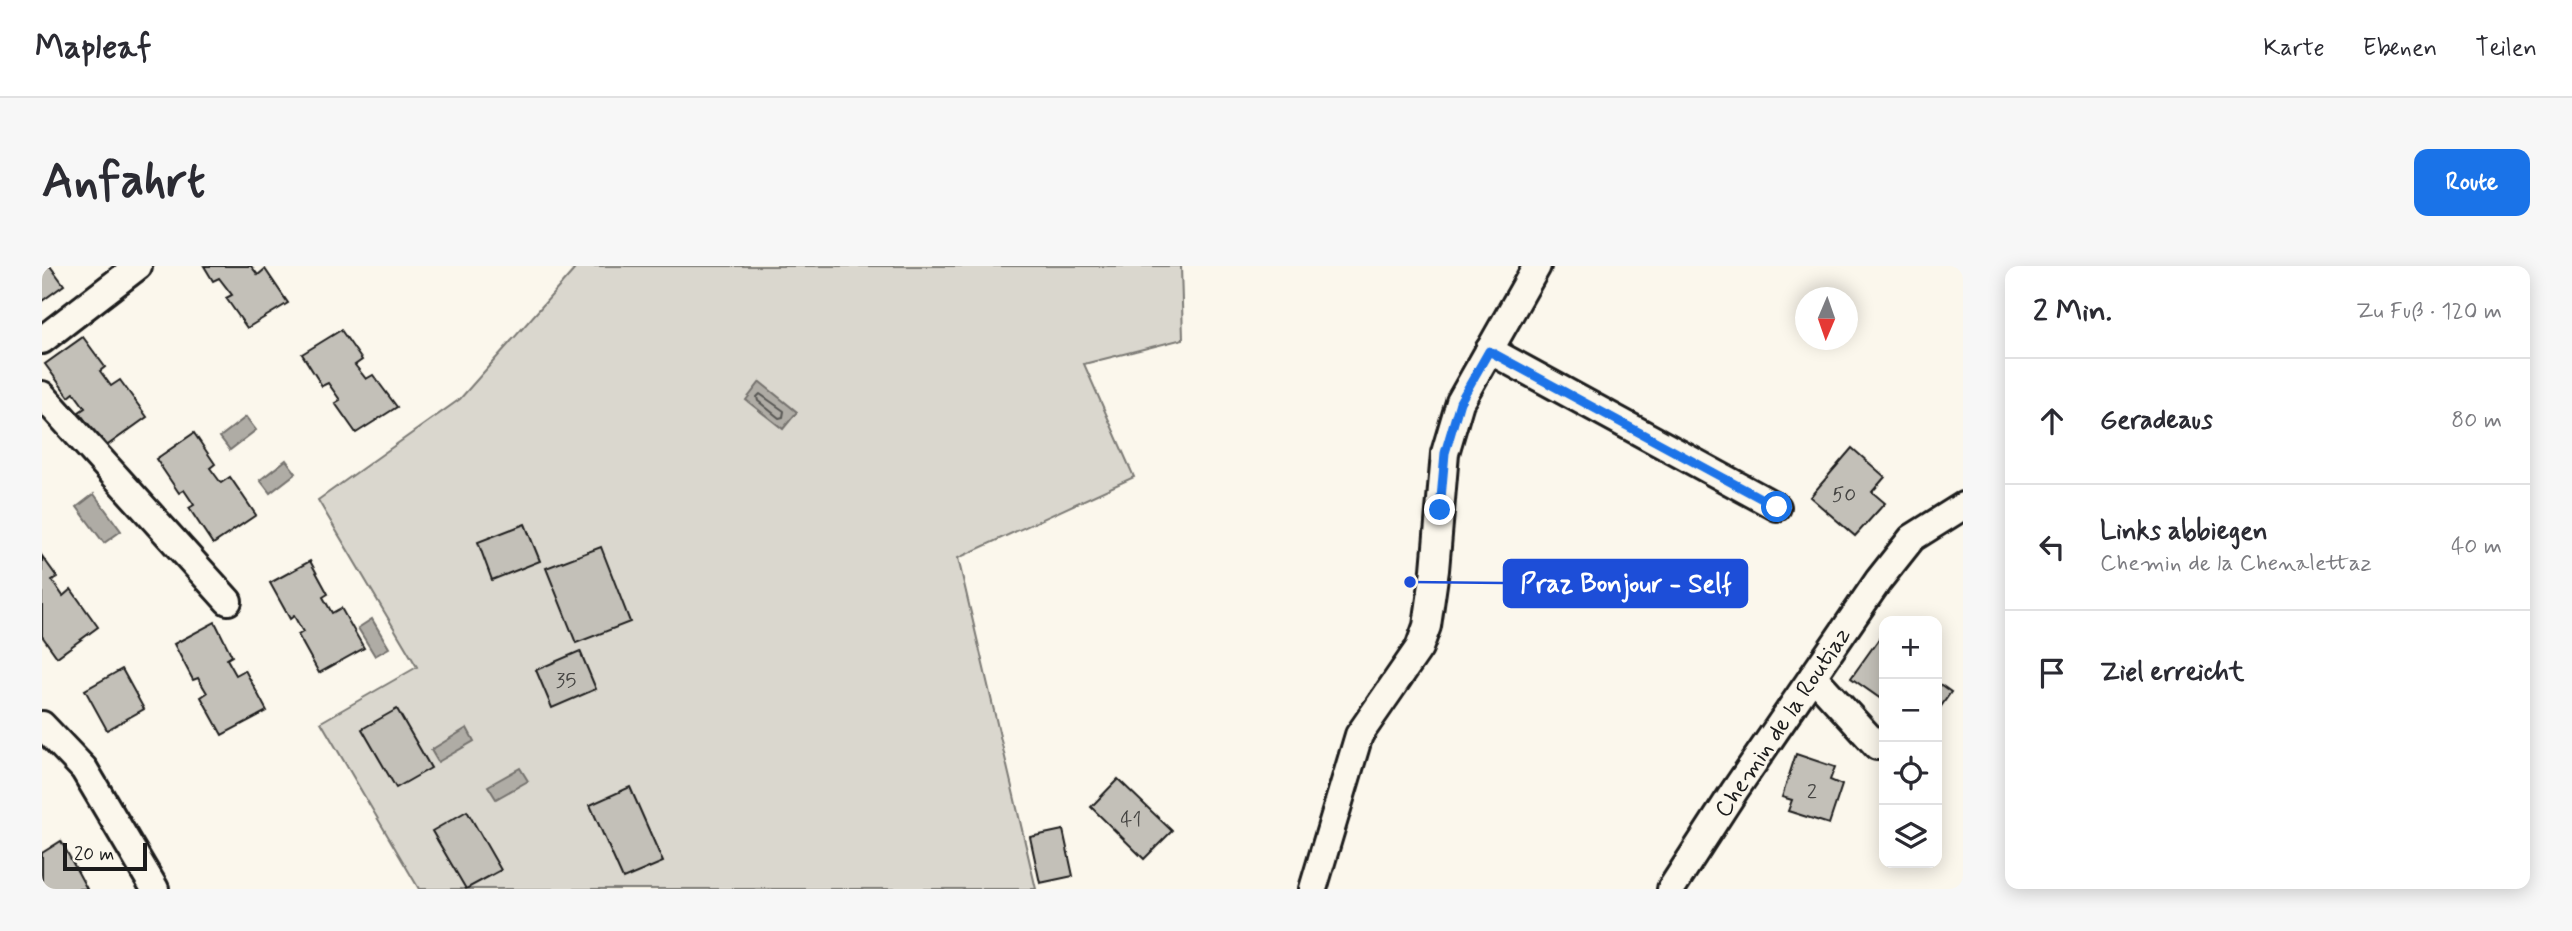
<!DOCTYPE html>
<html lang="de">
<head>
<meta charset="utf-8">
<style>
	:root { --surface:#fff; --page:#f7f7f7; --text:#2b2b33; --muted:#7c7c81; --line:#e1e1e2; --accent:#1a73e8 }
	body { margin:0; font-family:Mynerve,sans-serif; background:var(--page); color:var(--text) }
	.controls { position:absolute; right:21px; bottom:21px; display:grid; overflow:hidden; border-radius:14px; box-shadow:0 4px 18px #0003 }
	.controls button { width:63px; height:63px; display:grid; place-items:center; padding:0; border:0; border-bottom:2px solid var(--line); background:var(--surface); color:var(--text); font:35px sans-serif }
	.compass { position:absolute; left:1753px; top:21px; width:63px; height:63px; border-radius:50%; background:var(--surface); box-shadow:0 4px 18px #0003; rotate:182deg }
	.scale { position:absolute; left:21px; bottom:18px; width:84px; box-sizing:border-box; padding-left:7px; border:4px solid #1c1c1c; border-top:0; font-size:19px; line-height:24px; white-space:nowrap; color:#1c1c1c; -webkit-text-stroke:5px #fbf7ec; paint-order:stroke }
	.stop { position:absolute; width:21px; height:21px; margin:-16px; border:5px solid #1a73e8; border-radius:50%; background:#fff }
	.stop.end { background:#1a73e8; border-color:#fff; box-shadow:0 2px 7px #0008 }
	.list { margin:0; padding:0; list-style:none }
	h2 { display:flex; justify-content:space-between; align-items:center; height:91px; margin:0; padding:0 28px; font-size:30px }
	h2 small { font-size:23px; font-weight:400; color:var(--muted) }
	.list li { display:grid; grid-template-columns:46px 1fr auto; gap:21px; align-items:center; box-sizing:border-box; height:126px; padding:0 28px; border-top:2px solid var(--line) }
	.list b { display:block; font-size:26px; white-space:nowrap }
	.list p { margin:0; font-size:23px; white-space:nowrap; color:var(--muted) }
	.list em { font-size:23px; font-style:normal; color:var(--muted) }
	.icon { flex:none; width:38px; height:38px; fill:none; stroke:currentColor; stroke-width:2; stroke-linecap:round; stroke-linejoin:round }
	.map { position:relative; flex:none; width:1921px; height:623px; overflow:hidden; border-radius:14px }
	header { display:flex; align-items:center; gap:42px; box-sizing:border-box; height:98px; padding:0 35px; background:var(--surface); border-bottom:2px solid var(--line) }
	header strong { font-size:33px }
	nav { display:flex; gap:38px; margin-inline-start:auto; font-size:24px }
	.intro { display:flex; align-items:center; justify-content:space-between; box-sizing:border-box; height:168px; padding:0 42px }
	h1 { margin:0; font-size:49px }
	.button { padding:18px 32px; border-radius:14px; background:var(--accent); color:#fff; font-size:24px; font-weight:700 }
	main { display:flex; gap:42px; padding:0 42px }
	aside { flex:1; background:var(--surface); border-radius:14px; box-shadow:0 4px 18px #0003 }
	.map>svg:first-child { display:block }
	.green { fill:#dad7ce; stroke:#7b7a75; stroke-width:2 }
	.water { fill:#afaca5; stroke:#74726e; stroke-width:2 }
	.lines { fill:none; stroke-linecap:round; stroke-linejoin:round }
	.shore { stroke:#575653; stroke-width:2 }
	.building { fill:#c3c0b8; stroke:#1c1c1c; stroke-width:2 }
	.minor-casing { stroke:#1c1c1c; stroke-width:32 }
	.minor { stroke:#fbf7ec; stroke-width:26 }
	.route { stroke:#1a73e8; stroke-width:9 }
	.labels { text-anchor:middle; stroke-width:5; stroke-linejoin:round; paint-order:stroke }
	.number-label { font-size:21px; fill:#464543 }
	.street-label { font-size:24px; fill:#1c1c1c; stroke:#fbf7ec }
	.leader { fill:none; stroke:#1d4ed8; stroke-width:2.5 }
	.callout-dot { fill:#1d4ed8; stroke:#fbf7ec; stroke-width:2.5 }
	.callout { fill:#1d4ed8; stroke:#1d4ed8; stroke-width:2.5 }
	.callout-label { font-size:26px; text-anchor:middle; font-weight:bold; fill:#fff }
</style>
</head>
<body>
<header>
<strong>Mapleaf</strong>
<nav><a>Karte</a><a>Ebenen</a><a>Teilen</a></nav>
</header>
<div class="intro"><h1>Anfahrt</h1><a class="button">Route</a></div>
<main>
<div class="map">
<svg width="1921" height="623" viewBox="0 0 1921 623">
	<rect width="100%" height="100%" fill="#fbf7ec"/>
	<filter id="ink" filterUnits="userSpaceOnUse"><feTurbulence type="fractalNoise" baseFrequency=".0143" numOctaves="2"/><feDisplacementMap in="SourceGraphic" scale="14" xChannelSelector="R" yChannelSelector="G"/><feConvolveMatrix kernelMatrix="1 2 1 2 8 2 1 2 1" color-interpolation-filters="sRGB"/></filter>
	<g filter="url(#ink)">
		<polygon class="green" points="527,0 1139,0 1141,73 1042,98 1092,211 916,292 994,623 377,623 279,456 375,401 276,234 418,133 532,4"/>
		<g class="water">
			<polygon points="718,116 755,146 741,163 704,134"/>
			<polygon points="204,151 214,164 188,184 178,171"/>
			<polygon points="244,194 254,207 228,227 218,214"/>
			<polygon points="52,228 79,265 62,277 35,241"/>
			<polygon points="330,353 347,382 333,390 316,362"/>
			<polygon points="425,462 432,475 396,496 389,484"/>
			<polygon points="478,502 486,515 454,533 446,520"/>
		</g>
		<g class="lines">
			<polygon class="shore" points="718,128 742,145 741,151 737,152 716,135 715,131"/>
		</g>
		<g class="building">
			<polygon points="0,0 8,0 22,19 0,35"/>
			<polygon points="162,0 209,0 216,9 223,3 246,37 205,62 184,32 190,29 177,12 171,15"/>
			<polygon points="299,64 320,94 313,99 324,113 331,109 355,141 314,167 293,137 298,134 286,117 280,120 260,88"/>
			<polygon points="41,71 63,101 58,105 69,120 78,114 105,151 63,181 37,146 43,142 32,127 27,131 3,98"/>
			<polygon points="152,167 173,198 168,202 179,217 188,211 214,249 171,278 147,242 152,239 142,224 137,227 114,193"/>
			<polygon points="1810,182 1843,211 1830,226 1843,237 1813,270 1768,231"/>
			<polygon points="483,258 498,295 450,314 436,276"/>
			<polygon points="559,281 588,356 534,377 504,302"/>
			<polygon points="0,290 15,311 10,314 21,330 29,323 56,361 15,391 0,370"/>
			<polygon points="268,295 286,328 281,331 290,347 299,342 322,382 277,407 256,369 261,366 252,350 248,353 228,317"/>
			<polygon points="173,356 190,390 185,393 194,409 203,404 225,445 180,469 159,431 165,427 156,412 151,414 132,378"/>
			<polygon points="1841,367 1842,428 1839,433 1809,412"/>
			<polygon points="538,385 554,423 510,442 494,404"/>
			<polygon points="80,403 102,443 65,464 43,424"/>
			<polygon points="1895,416 1909,426 1895,446"/>
			<polygon points="355,443 389,502 354,522 320,463"/>
			<polygon points="1754,488 1793,501 1788,514 1800,519 1787,558 1746,545 1750,534 1740,531"/>
			<polygon points="1076,513 1130,565 1102,593 1049,541"/>
			<polygon points="588,521 621,596 581,613 548,539"/>
			<polygon points="425,545 459,604 424,623 390,565"/>
			<polygon points="1021,564 1031,610 998,617 988,571"/>
			<polygon points="19,575 45,623 0,623 0,587"/>
		</g>
		<g class="lines">
			<defs>
				<g id="minor">
					<polyline points="0,74 96,0"/>
					<polyline points="1447,84 1735,241"/>
					<polyline points="0,129 186,335"/>
					<polyline points="1771,410 1835,480"/>
					<polyline points="0,459 42,503 113,623"/>
					<polyline points="1271,623 1317,469 1377,382 1385,360 1393,304 1403,187 1418,136 1495,0"/>
					<polyline points="1629,623 1693,524 1836,315 1870,272 1921,240"/>
				</g>
			</defs>
			<use href="#minor" class="minor-casing"/>
			<use href="#minor" class="minor"/>
		</g>
	</g>
	<g class="lines" filter="url(#ink)">
		<polyline class="route" points="1398,244 1403,187 1418,136 1447,85 1735,241"/>
	</g>
	<g class="labels">
		<g class="number-label">
			<text x="1802" y="235">50</text>
			<text x="524" y="421">35</text>
			<text x="1770" y="532">2</text>
			<text x="1089" y="560">41</text>
		</g>
		<g class="street-label">
			<text transform="translate(1740 456) rotate(-56)" y="8">Chemin de la Routiaz</text>
		</g>
	</g>
	<path class="leader" d="M1368 316L1462 317"/>
	<circle class="callout-dot" cx="1368" cy="316" r="7"/>
	<rect class="callout" x="1462" y="294" width="243" height="47" rx="7"/>
	<g class="callout-label">
		<text x="1584" y="326">Praz Bonjour - Self</text>
	</g>
</svg>
<div class="controls">
<button>+</button>
<button>−</button>
<button><svg class="icon" aria-label="locate" viewBox="0 0 24 24"><circle cx="12" cy="12" r="6"/><path d="M12 2v4M12 18v4M2 12h4M18 12h4"/></svg></button>
<button><svg class="icon" aria-label="layers" viewBox="0 0 24 24"><path d="M12 4l9 5-9 5-9-5zM3 14l9 5 9-5"/></svg></button>
</div>
<svg class="compass" viewBox="-18 -18 36 36"><path d="M0-13l5 13h-10z" fill="#e53935"/><path d="M0 13l5-13h-10z" fill="#7c7c81"/></svg>
<div class="scale">20 m</div>
<div class="stop" style="left:1735px;top:241px"></div>
<div class="stop end" style="left:1398px;top:244px"></div>
</div>
<aside>
<h2>2 Min.<small>Zu Fuß · 120 m</small></h2>
<ul class="list">
<li><svg class="icon" aria-label="ahead" viewBox="0 0 24 24"><path d="M12 20V5M6 11l6-6 6 6"/></svg><div><b>Geradeaus</b></div><em>80 m</em></li>
<li><svg class="icon" aria-label="left" viewBox="0 0 24 24"><path d="M17 20v-9H6M10 6l-5 5 5 5"/></svg><div><b>Links abbiegen</b><p>Chemin de la Chenalettaz</p></div><em>40 m</em></li>
<li><svg class="icon" aria-label="arrive" viewBox="0 0 24 24"><path d="M6 21V4h12l-3 4 3 4H6"/></svg><div><b>Ziel erreicht</b></div></li>
</ul>
</aside>
</main>
</body>
</html>
